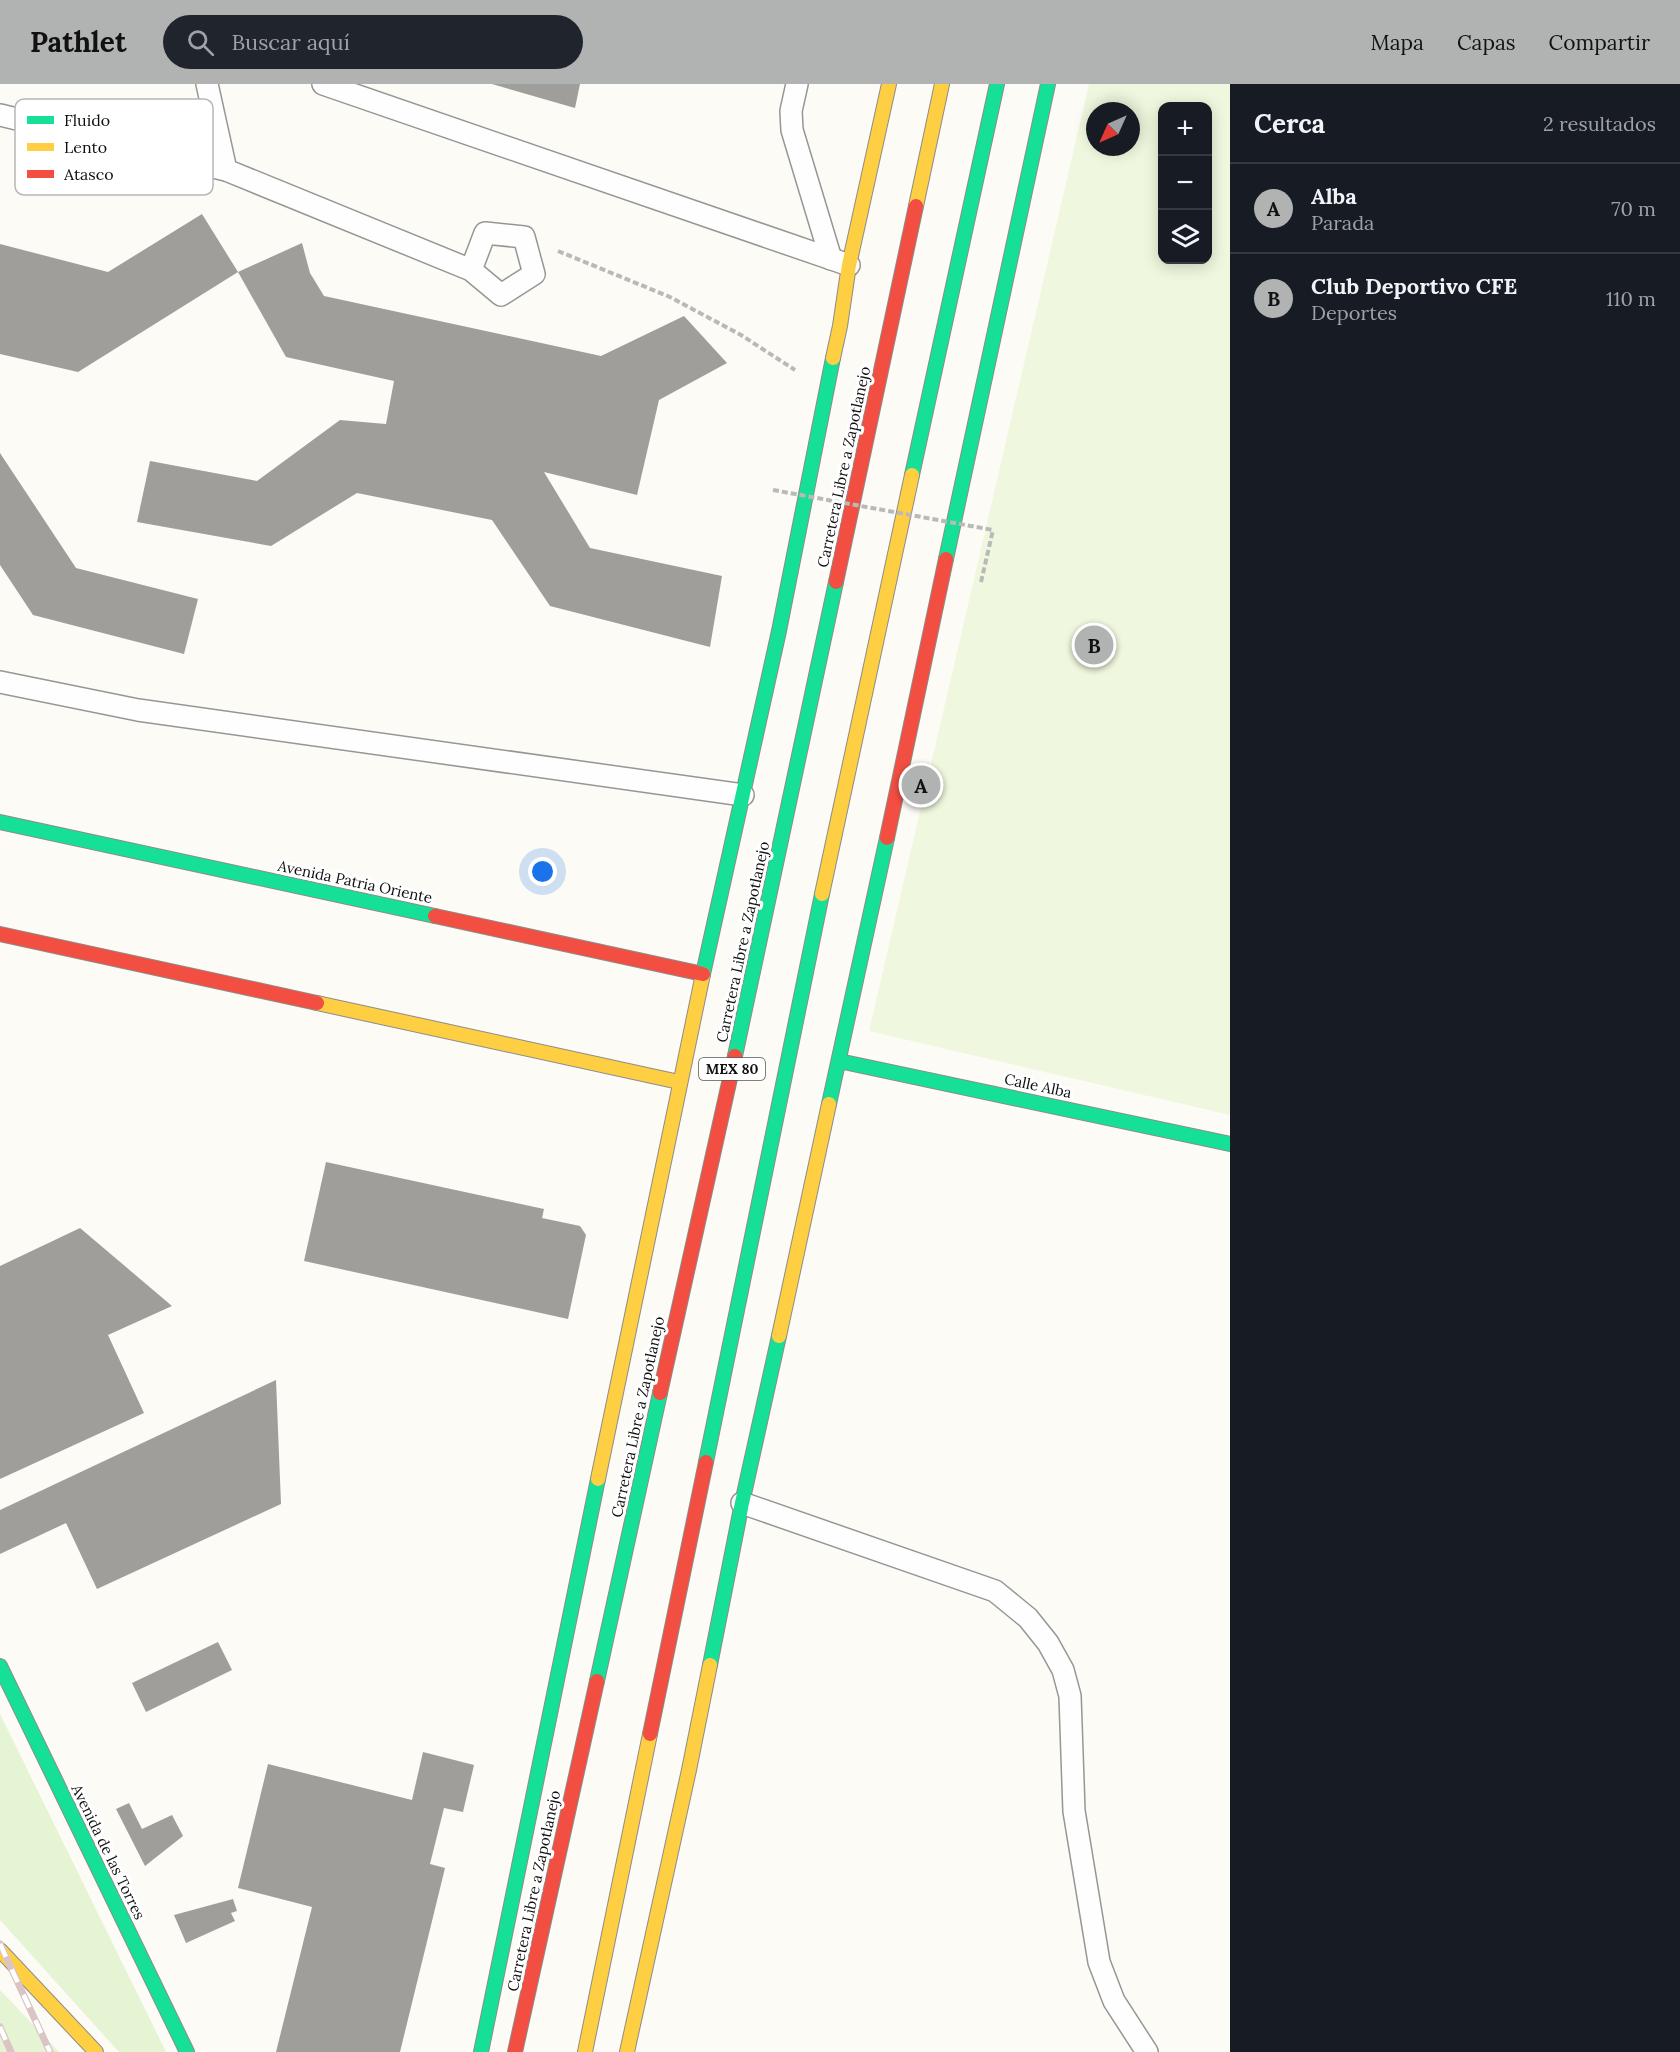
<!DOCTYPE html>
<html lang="es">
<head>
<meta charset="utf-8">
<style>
	:root { --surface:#171b24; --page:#20242c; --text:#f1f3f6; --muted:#9ea1a6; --line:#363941; --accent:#b1b2b2 }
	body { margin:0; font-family:Lora,serif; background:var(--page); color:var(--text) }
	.controls { position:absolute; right:18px; top:18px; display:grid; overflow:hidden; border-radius:12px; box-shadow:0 3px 15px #0003 }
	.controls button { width:54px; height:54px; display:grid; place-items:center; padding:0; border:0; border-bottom:2px solid var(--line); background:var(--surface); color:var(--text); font:30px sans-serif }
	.compass { position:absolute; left:1086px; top:18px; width:54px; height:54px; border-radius:50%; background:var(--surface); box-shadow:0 3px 15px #0003; rotate:225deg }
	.you { position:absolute; left:543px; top:788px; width:21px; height:21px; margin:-15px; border:4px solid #fff; border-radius:50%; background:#1a73e8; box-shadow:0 0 0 9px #1a73e833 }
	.badge { display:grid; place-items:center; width:39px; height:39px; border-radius:50%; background:var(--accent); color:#111; font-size:20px; font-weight:700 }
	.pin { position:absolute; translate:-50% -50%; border:3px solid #fff; box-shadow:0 2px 6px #0006 }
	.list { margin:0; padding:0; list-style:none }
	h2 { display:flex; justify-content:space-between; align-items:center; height:78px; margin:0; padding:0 24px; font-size:26px }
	h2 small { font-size:20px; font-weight:400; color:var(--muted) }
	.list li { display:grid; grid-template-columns:39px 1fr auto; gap:18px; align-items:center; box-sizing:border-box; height:90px; padding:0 24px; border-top:2px solid var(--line) }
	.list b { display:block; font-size:22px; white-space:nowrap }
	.list p { margin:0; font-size:20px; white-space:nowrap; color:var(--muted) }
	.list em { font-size:20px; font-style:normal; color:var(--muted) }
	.icon { flex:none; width:33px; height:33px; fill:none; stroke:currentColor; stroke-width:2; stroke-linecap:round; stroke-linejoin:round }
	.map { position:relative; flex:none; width:1230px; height:1968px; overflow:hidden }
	header { display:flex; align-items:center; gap:36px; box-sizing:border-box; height:84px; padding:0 30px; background:var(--accent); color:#111 }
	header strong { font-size:28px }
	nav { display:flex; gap:33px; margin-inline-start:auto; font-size:21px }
	.search { width:420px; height:54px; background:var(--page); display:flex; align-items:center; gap:15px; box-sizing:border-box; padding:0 21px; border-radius:33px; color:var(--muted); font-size:22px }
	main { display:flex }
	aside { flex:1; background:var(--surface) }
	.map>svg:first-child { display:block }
	.green { fill:#e5f4d3 }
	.pitch { fill:#eff8de; fill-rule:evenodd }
	.building { fill:#a09e9b }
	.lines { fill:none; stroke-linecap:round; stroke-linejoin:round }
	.lane-casing { stroke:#969694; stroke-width:24 }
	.fast-casing { stroke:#8d8c8a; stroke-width:16 }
	.slow-casing { stroke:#8d8c8a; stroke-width:16 }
	.jam-casing { stroke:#8d8c8a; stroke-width:16 }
	.path { stroke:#b9b9b8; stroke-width:4; stroke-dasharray:6 3; stroke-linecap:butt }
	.lane { stroke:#fffefe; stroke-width:21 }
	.fast { stroke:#16e098; stroke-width:14 }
	.slow { stroke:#ffcf43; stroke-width:14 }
	.jam { stroke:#f24e42; stroke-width:14 }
	.rail-casing { stroke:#dac5c4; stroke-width:7 }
	.rail { stroke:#fff; stroke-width:4.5; stroke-dasharray:14; stroke-linecap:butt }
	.path-bridge { stroke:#b9b9b8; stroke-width:4; stroke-dasharray:6 3; stroke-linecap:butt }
	.labels { text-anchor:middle; stroke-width:6; stroke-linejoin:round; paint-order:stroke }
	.shield { fill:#fff; stroke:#585858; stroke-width:1.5 }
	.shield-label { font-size:14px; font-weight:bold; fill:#101010 }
	.street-label { font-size:15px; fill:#101010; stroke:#fff }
	.key { fill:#fff; stroke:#b7b7b7; stroke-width:1.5 }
	.key-label { font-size:16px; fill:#101010 }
</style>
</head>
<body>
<header>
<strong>Pathlet</strong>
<div class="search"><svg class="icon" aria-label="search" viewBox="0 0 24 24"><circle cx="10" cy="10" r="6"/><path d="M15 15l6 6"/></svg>Buscar aquí</div>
<nav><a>Mapa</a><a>Capas</a><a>Compartir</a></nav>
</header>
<main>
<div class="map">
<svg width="1230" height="1968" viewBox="0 0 1230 1968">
	<rect width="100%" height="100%" fill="#fcfbf6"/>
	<g class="green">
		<polygon points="0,1630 166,1968 119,1968 0,1836"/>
		<polygon points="0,1906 59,1968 0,1968"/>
	</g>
	<path class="pitch" d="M1089,0H1230V1031L869,947ZM1208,22V176H1162V22ZM1095,27H1131V63H1095Z"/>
	<g class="building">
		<polygon points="492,0 580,0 575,24"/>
		<polygon points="202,130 238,188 78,288 0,270 0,160 108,188"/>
		<polygon points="302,159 310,189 324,212 601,272 684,232 727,279 659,316 637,411 544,388 590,464 722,492 710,563 550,522 492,436 357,409 271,462 137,438 150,377 257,397 340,336 386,340 394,297 286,273 238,188"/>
		<polygon points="0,369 76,484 198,515 184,570 33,531 0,481"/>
		<polygon points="326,1078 544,1125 542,1134 580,1142 586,1151 568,1235 304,1177"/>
		<polygon points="80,1144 172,1222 108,1251 144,1329 0,1395 0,1182"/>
		<polygon points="276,1296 281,1420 97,1505 66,1439 0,1470 0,1426"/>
		<polygon points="218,1558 232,1586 146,1628 132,1599"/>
		<polygon points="423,1668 474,1681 463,1728 444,1724 430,1780 445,1784 400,1968 276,1968 312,1823 238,1804 268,1680 412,1716"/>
		<polygon points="129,1719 142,1745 172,1731 183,1752 145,1782 116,1725"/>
		<polygon points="233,1815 237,1827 231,1829 235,1837 186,1859 174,1831"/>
	</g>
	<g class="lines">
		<defs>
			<g id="lane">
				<polyline points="207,0 226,86"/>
				<polyline points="323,0 849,181"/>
				<polyline points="797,0 791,27 792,46 831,175"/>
				<polyline points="0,31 226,86 471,186 501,211 534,190 524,153 485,149 471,186"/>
				<polyline points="0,598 138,626 743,711"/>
				<polyline points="742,1419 995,1507 1028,1534 1048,1559 1063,1586 1070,1612 1074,1727 1099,1878 1114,1917 1147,1968"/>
			</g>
			<g id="fast">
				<polyline points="912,391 997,0"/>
				<polyline points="946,475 1048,0"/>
				<polyline points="0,738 435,832"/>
				<polyline points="703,890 779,547 833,274"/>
				<polyline points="735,972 836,498"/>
				<polyline points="839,977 1230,1060"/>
				<polyline points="829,1020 887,754"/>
				<polyline points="706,1378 822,810"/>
				<polyline points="710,1581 742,1419 779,1252"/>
				<polyline points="0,1582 187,1968"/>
				<polyline points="597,1597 660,1309"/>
				<polyline points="481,1968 598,1395"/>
			</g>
			<g id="slow">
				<polyline points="916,122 942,0"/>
				<polyline points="833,274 840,242 849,181 889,0"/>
				<polyline points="822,810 912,391"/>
				<polyline points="317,919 679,998"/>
				<polyline points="779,1252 829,1020"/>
				<polyline points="598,1395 703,890"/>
				<polyline points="0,1866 96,1968"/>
				<polyline points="585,1968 650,1650"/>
				<polyline points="627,1968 689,1686 710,1581"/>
			</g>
			<g id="jam">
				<polyline points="836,498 916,122"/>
				<polyline points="887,754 946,475"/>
				<polyline points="435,832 703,890"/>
				<polyline points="0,850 317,919"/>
				<polyline points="660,1309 735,972"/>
				<polyline points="650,1650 706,1378"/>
				<polyline points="515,1968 597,1597"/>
			</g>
		</defs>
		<use href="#lane" class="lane-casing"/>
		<use href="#fast" class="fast-casing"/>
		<use href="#slow" class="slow-casing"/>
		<use href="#jam" class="jam-casing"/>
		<g class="path">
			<polyline points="558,167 670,213 741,251 795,286"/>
			<polyline points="981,498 993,446"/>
		</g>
		<use href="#lane" class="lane"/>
		<use href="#fast" class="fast"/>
		<use href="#slow" class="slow"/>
		<use href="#jam" class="jam"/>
		<defs>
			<g id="rail">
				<polyline points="0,1860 50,1968"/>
				<polyline points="0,1943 11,1968"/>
			</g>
		</defs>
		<use href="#rail" class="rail-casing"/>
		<use href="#rail" class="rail"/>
		<polyline class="path-bridge" points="773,406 993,446"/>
	</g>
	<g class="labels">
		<rect class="shield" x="699" y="974" width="66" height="22" rx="4.5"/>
		<g class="shield-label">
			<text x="732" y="990">MEX 80</text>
		</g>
		<g class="street-label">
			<text transform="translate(844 383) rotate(-78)" y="5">Carretera Libre a Zapotlanejo</text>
			<text transform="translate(355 798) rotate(12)" y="5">Avenida Patria Oriente</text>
			<text transform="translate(743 858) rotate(-78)" y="5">Carretera Libre a Zapotlanejo</text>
			<text transform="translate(1038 1002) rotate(12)" y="5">Calle Alba</text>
			<text transform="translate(638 1333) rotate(-78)" y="5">Carretera Libre a Zapotlanejo</text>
			<text transform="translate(108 1768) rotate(64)" y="5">Avenida de las Torres</text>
			<text transform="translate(534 1807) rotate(-78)" y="5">Carretera Libre a Zapotlanejo</text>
		</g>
	</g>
	<rect x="15" y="15" width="198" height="96" rx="9" class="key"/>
	<rect x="27" y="32" width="27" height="8" fill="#16e098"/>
	<rect x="27" y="59" width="27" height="8" fill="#ffcf43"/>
	<rect x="27" y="86" width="27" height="8" fill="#f24e42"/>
	<g class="key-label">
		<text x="64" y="42">Fluido</text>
		<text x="64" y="69">Lento</text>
		<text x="64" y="96">Atasco</text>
	</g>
</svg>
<div class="controls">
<button>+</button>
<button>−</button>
<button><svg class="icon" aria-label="layers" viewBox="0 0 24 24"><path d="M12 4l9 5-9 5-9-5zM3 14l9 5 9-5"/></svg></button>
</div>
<svg class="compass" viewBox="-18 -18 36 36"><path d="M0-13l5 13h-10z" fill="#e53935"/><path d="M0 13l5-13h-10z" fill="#9ea1a6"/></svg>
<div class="you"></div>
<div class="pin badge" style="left:921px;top:701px">A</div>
<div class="pin badge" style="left:1094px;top:561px">B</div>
</div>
<aside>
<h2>Cerca<small>2 resultados</small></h2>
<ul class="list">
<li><span class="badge">A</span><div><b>Alba</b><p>Parada</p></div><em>70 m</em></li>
<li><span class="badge">B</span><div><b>Club Deportivo CFE</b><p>Deportes</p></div><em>110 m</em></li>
</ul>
</aside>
</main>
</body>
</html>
